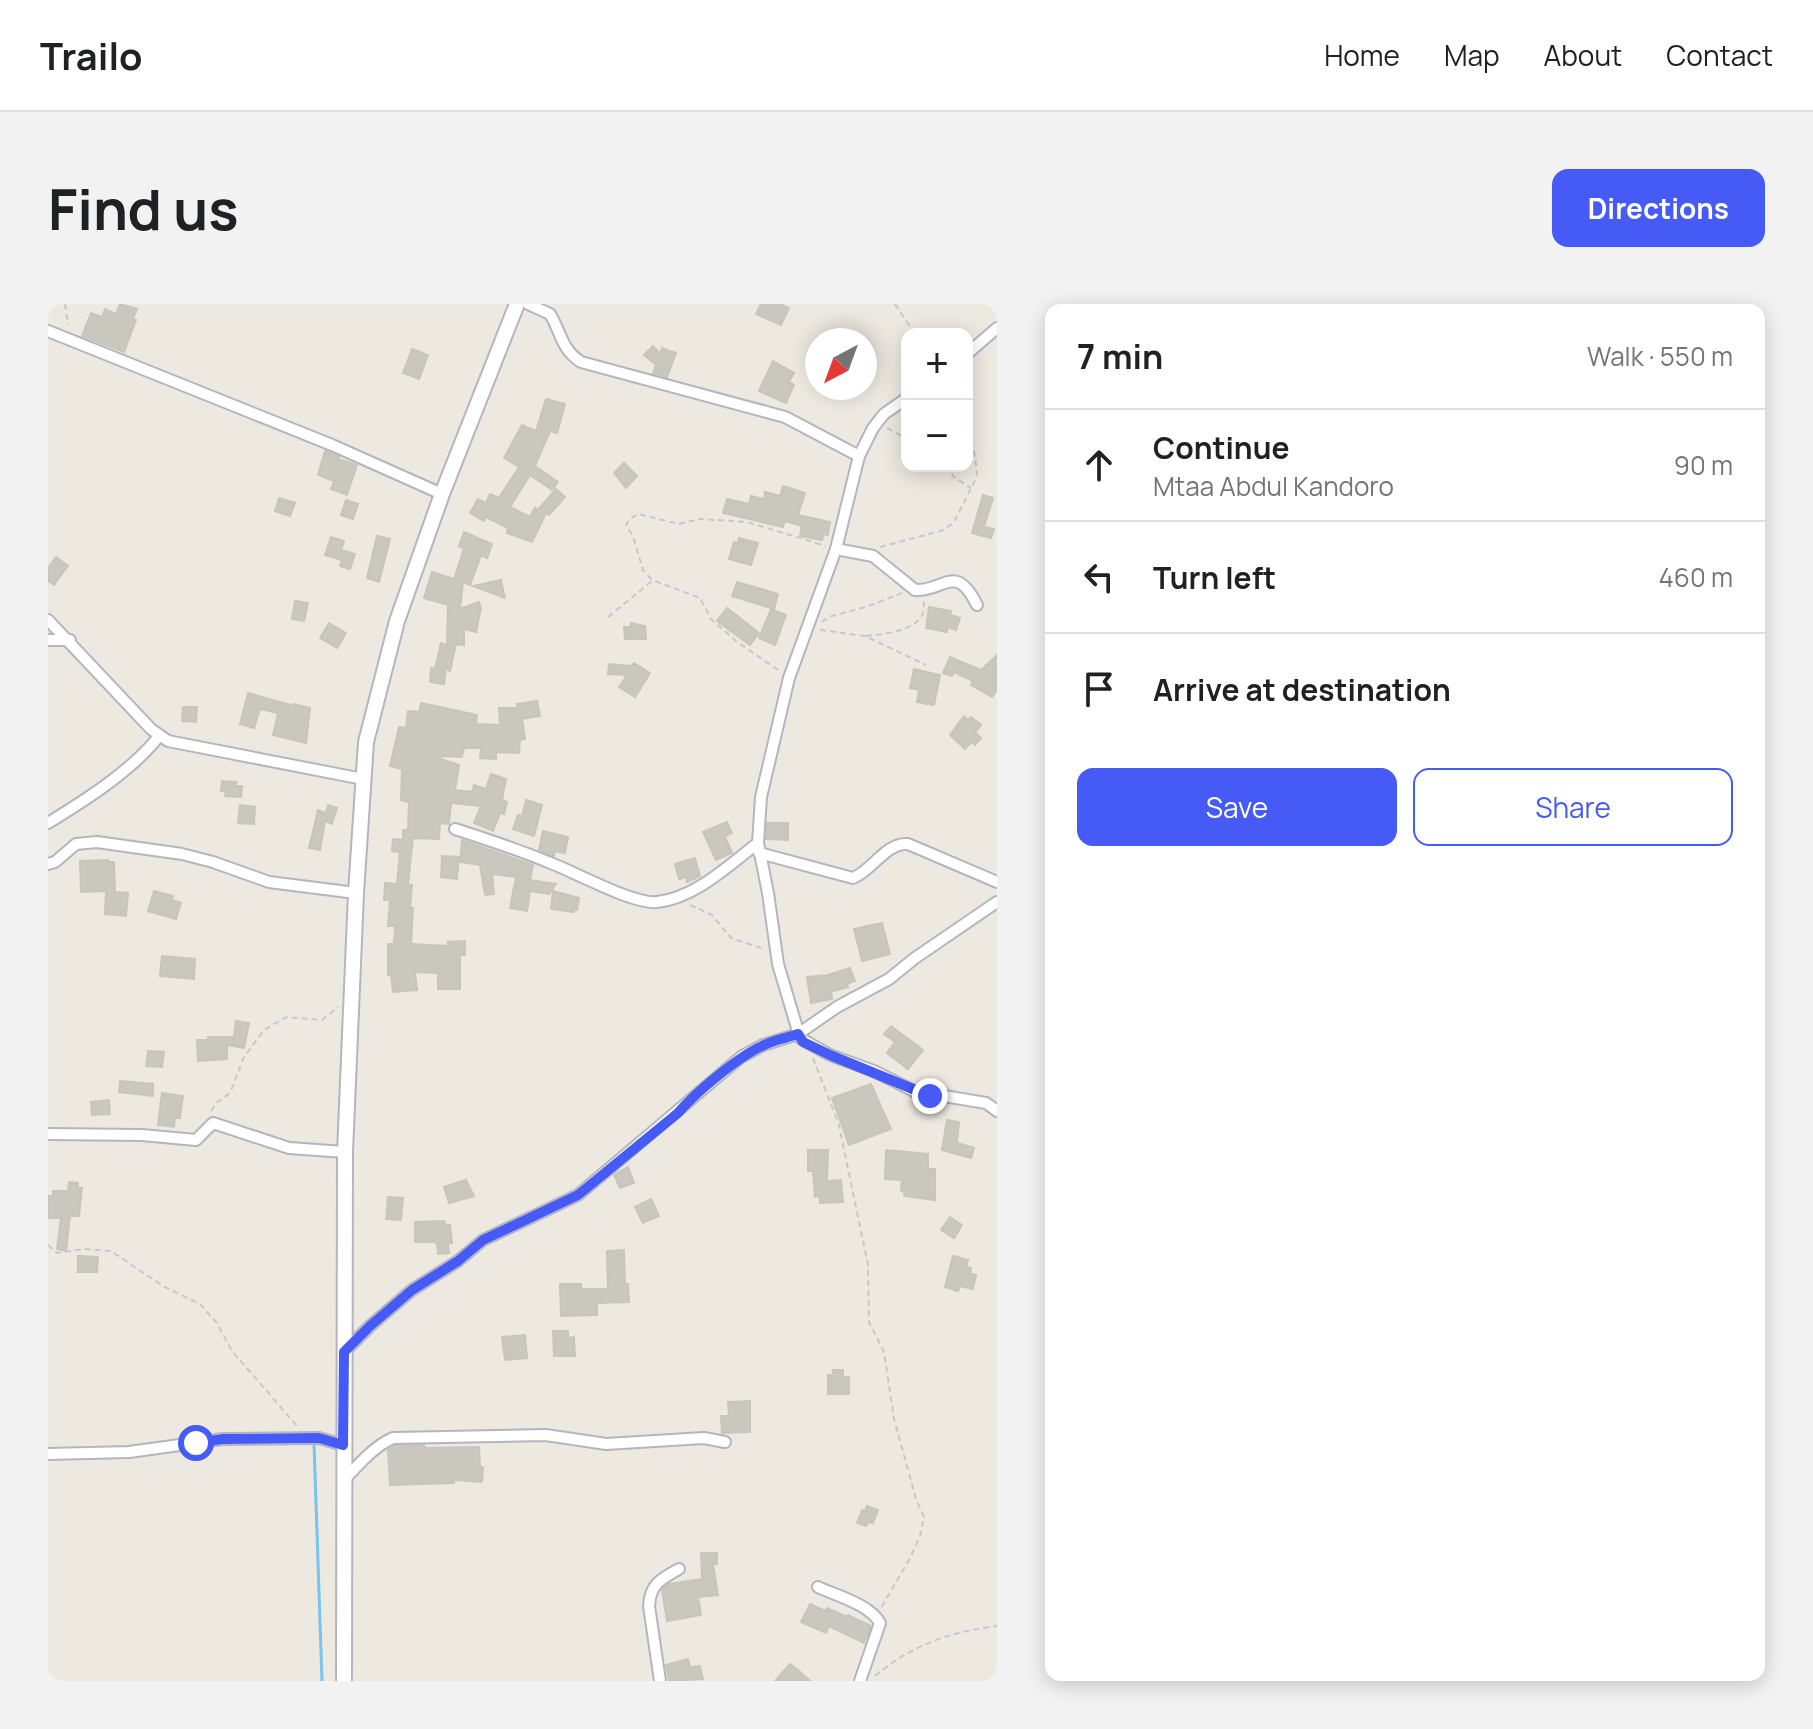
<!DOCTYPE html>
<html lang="en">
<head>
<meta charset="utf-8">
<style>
	:root { --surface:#fff; --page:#f2f2f2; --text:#202124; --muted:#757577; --line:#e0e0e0; --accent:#465af5 }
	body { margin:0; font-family:Manrope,sans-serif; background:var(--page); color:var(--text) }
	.controls { position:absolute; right:24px; top:24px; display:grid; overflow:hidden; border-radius:16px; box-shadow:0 4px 20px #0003 }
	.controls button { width:72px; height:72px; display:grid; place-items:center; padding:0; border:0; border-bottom:2px solid var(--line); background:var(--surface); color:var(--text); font:40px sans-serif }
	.compass { position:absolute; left:757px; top:24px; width:72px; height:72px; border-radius:50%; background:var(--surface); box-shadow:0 4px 20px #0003; rotate:221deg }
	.stop { position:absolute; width:24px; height:24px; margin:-18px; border:6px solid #465af5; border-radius:50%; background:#fff }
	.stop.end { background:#465af5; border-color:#fff; box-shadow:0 2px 8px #0008 }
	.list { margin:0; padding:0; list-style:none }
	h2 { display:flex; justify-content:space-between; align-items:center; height:104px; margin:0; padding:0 32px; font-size:34px }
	h2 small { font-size:26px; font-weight:400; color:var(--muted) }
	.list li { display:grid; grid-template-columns:52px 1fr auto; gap:24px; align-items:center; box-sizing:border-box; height:112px; padding:0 32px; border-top:2px solid var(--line) }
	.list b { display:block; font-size:30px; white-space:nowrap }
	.list p { margin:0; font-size:26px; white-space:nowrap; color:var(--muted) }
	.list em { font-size:26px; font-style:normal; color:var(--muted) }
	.actions { display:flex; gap:16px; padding:24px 32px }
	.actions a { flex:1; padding:18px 0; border:2px solid var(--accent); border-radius:16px; text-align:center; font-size:28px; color:var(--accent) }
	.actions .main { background:var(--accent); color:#fff }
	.icon { flex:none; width:44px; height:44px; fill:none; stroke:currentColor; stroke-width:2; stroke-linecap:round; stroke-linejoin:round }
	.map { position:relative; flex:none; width:949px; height:1377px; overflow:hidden; border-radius:16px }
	header { display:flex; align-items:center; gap:48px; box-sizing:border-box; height:112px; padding:0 40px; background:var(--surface); border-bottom:2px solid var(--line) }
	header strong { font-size:38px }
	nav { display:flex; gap:44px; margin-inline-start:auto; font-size:28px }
	.intro { display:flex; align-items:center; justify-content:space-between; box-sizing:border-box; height:192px; padding:0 48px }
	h1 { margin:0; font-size:56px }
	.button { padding:20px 36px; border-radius:16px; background:var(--accent); color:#fff; font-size:28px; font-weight:700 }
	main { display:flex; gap:48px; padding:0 48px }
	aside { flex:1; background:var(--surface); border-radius:16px; box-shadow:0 4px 20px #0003 }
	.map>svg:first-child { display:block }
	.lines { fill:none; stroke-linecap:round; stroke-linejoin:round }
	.stream { stroke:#77c4ec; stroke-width:3 }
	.building { fill:#cac7be; stroke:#c9c5b9; stroke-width:2 }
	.street-casing { stroke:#b3b5c0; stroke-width:14 }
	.secondary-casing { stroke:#b3b5c0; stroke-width:18 }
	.path { stroke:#c8c8c8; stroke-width:2; stroke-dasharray:6 4; stroke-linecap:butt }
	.street { stroke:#fff; stroke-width:10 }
	.secondary { stroke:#fff; stroke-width:14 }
	.route { stroke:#465af5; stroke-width:10 }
</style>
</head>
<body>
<header>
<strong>Trailo</strong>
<nav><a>Home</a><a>Map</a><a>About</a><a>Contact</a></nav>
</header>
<div class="intro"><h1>Find us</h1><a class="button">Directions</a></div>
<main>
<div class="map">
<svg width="949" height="1377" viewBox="0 0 949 1377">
	<rect width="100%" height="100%" fill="#eee9e0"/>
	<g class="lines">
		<polyline class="stream" points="266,1139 274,1377"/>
	</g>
	<g class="building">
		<polygon points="72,0 89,5 85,15 88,16 76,48 34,32 43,9 54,13 57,5 68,10"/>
		<polygon points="713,0 731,0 741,4 733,21 708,10"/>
		<polygon points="605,42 612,50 614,44 628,49 619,73 605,69 608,61 596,51"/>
		<polygon points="364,45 380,51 371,75 355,69"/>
		<polygon points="725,57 746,69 741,78 746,81 738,99 711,87"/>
		<polygon points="498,95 517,100 509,129 502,127 487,162 510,178 504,186 482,171 462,203 482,213 487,204 490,206 508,185 517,193 501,211 498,209 484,238 459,229 460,224 438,213 436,217 422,209 430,195 438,199 442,190 451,194 471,163 456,154 474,121 488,127"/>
		<polygon points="277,147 291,153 290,155 309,161 299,191 283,185 286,177 270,171"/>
		<polygon points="576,159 589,172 578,184 566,169"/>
		<polygon points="735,182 757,189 750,211 782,218 780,231 776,230 774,236 752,232 754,222 737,217 735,223 675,209 679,195 701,200 703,192 716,195 717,188 732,192"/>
		<polygon points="935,191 945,194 936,223 946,225 943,234 924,229"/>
		<polygon points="231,194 247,199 242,212 227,207"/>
		<polygon points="298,196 310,200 305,215 293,211"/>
		<polygon points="416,228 444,240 439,254 433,251 422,281 415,278 412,305 431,298 433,304 428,328 416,325 416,341 408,340 402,367 398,364 396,380 382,378 383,364 387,365 393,339 399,341 400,301 376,294 384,268 406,275 416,245 411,242"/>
		<polygon points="329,232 342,235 331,278 319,274"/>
		<polygon points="283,233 296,237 293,246 307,250 302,265 292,262 294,256 277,251"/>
		<polygon points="691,234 710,239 703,261 681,255 686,238 690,239"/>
		<polygon points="8,253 20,262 6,281 0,277 0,264"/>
		<polygon points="453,276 457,294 425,282"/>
		<polygon points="689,278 730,290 726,305 684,292"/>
		<polygon points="247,297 260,299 256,317 244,315"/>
		<polygon points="881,303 903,307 902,311 912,314 908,326 900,323 899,328 878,324"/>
		<polygon points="679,304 711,329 702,341 669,317"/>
		<polygon points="723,305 738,311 727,341 711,334"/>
		<polygon points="281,319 298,329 289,344 272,334"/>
		<polygon points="583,319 597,322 598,335 577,335 576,323 583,323"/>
		<polygon points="949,351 949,385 944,393 923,381 925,377 906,368 904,372 895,369 902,353 933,366"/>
		<polygon points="586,359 602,369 587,393 571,383 579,371 560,370 561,360 584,362"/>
		<polygon points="866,365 892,371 886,401 869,398 871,386 862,384"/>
		<polygon points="200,389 246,402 246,400 262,404 258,439 225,431 230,409 212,405 206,424 192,420"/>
		<polygon points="489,397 492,412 474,415 477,435 472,436 471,449 448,448 448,455 432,454 433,444 416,444 414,453 393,452 393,455 411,461 407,486 424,488 426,481 438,485 443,470 458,475 454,496 459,498 456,510 452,509 445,527 426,519 433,502 403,499 401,520 392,519 391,535 365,534 360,581 364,581 362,604 365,604 363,640 400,642 400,638 417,637 417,651 412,651 412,685 390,685 390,669 367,668 369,686 345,688 343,671 340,671 340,640 346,640 347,622 340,622 342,596 336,596 337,579 349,580 352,548 344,547 345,535 355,536 355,526 360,526 361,498 353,496 354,465 342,462 351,423 358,424 360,407 371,408 373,399 429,411 428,420 452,421 451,404 470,404 469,400"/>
		<polygon points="135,403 149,403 148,418 134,417"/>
		<polygon points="916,412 920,416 923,413 933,421 927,428 933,434 927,441 923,438 917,445 902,431"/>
		<polygon points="174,477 188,478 188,482 194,482 193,493 177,492 178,487 173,487"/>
		<polygon points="478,496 494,501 486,532 465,525 470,511 474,512"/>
		<polygon points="192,501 207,503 206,520 190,519"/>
		<polygon points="280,501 289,504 284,520 277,517 272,546 261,544 270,506 278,509"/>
		<polygon points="679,518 684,529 677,532 684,549 668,556 655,528"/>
		<polygon points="719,519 740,519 740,536 718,535"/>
		<polygon points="495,527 520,533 517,549 507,547 506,552 491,546"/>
		<polygon points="414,536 485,561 482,576 508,580 501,590 482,587 479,607 462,604 468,573 444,570 446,590 437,591 432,561 412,558"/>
		<polygon points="394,552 411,553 409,575 393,573"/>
		<polygon points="647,554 652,572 639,578 638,573 631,575 627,560"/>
		<polygon points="60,556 60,558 66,558 67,588 80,589 78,612 57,610 58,587 33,588 32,557"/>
		<polygon points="106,587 125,592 124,596 133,599 128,615 100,607"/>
		<polygon points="505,587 531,594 529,606 526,605 526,608 503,605"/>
		<polygon points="834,619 842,650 814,657 806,625"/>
		<polygon points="114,652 147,655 146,675 112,672"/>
		<polygon points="802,664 807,677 799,680 800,683 783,688 784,695 763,699 759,673 780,671"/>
		<polygon points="188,717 201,719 196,744 179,741 179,755 150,757 149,736 160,736 160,733 186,733"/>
		<polygon points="843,722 875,746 860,765 839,749 847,738 836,730"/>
		<polygon points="100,747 116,748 114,763 98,762"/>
		<polygon points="72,777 105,780 105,792 71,788"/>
		<polygon points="823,780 843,825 801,841 784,794"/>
		<polygon points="114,789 135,792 132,814 127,814 126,823 110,821"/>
		<polygon points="61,796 62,810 44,811 43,798"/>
		<polygon points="899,816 911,818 909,839 926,844 923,854 894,846"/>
		<polygon points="760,846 780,846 779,877 793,876 795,898 772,899 772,892 767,893 765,867 760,867"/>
		<polygon points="838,846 880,850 880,865 887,865 887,896 856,892 857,888 853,887 854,876 837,875"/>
		<polygon points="580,863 586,879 572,884 566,871"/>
		<polygon points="418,876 426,892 401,899 396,883"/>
		<polygon points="21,878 30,879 30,884 34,884 31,912 22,912 18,947 9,945 13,914 0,914 0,892 5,892 5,887 20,887"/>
		<polygon points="340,893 355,894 353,916 338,915"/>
		<polygon points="603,895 611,912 595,919 587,903"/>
		<polygon points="902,913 914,921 906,934 893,926"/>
		<polygon points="396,917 398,921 402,921 404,939 400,939 401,949 390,950 389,940 386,938 367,938 367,918"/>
		<polygon points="576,946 577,980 580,980 581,998 549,999 549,1011 513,1012 512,980 533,980 533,985 560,985 559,947"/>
		<polygon points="30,952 50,953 49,968 30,968"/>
		<polygon points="905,952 920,956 918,963 923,964 922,969 928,971 925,985 912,982 910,987 897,983"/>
		<polygon points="505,1027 520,1027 520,1034 526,1033 527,1052 506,1052"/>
		<polygon points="477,1031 479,1054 457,1056 454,1033"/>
		<polygon points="785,1066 795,1066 795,1073 801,1073 801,1090 780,1090 780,1071 785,1071"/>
		<polygon points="702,1097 702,1128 674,1129 673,1112 681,1112 680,1098"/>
		<polygon points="376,1141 377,1144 431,1143 432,1163 435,1163 434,1178 406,1176 406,1179 342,1181 340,1146 347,1142"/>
		<polygon points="819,1202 830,1206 825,1219 820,1218 818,1222 809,1219 814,1206 817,1207"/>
		<polygon points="653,1249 669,1249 669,1260 665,1260 670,1291 650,1293 653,1311 619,1317 614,1286 621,1280 654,1275"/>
		<polygon points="762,1300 777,1307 779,1304 799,1313 800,1311 823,1322 816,1339 781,1322 778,1329 753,1318"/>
		<polygon points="640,1355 642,1363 652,1362 655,1375 621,1377 618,1361"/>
		<polygon points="742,1360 750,1366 762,1377 727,1377"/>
	</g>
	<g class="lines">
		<defs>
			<g id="street">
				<path d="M480,0L502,10C513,28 513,45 533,58L737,113L811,152"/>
				<polyline points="0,27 284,141 394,190"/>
				<polyline points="919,50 949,24"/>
				<polyline points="859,94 836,110 825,124 811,152 788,245 741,374 713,493 710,539 720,589 730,660 752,734 782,751 826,767 866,787 938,799 949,807"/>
				<path d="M788,245L825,252L867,286C896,288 907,257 929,301"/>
				<polyline points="0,316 103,425 120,437 315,475"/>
				<polyline points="0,336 22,336"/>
				<path d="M0,519C36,497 85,466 111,432"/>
				<path d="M407,525C438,535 469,545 500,558C525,567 586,601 609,598C647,594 681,561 710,539"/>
				<path d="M711,549L805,574C824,567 838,538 860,540L949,578"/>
				<polyline points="0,560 7,558 28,540 49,538 134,550 165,558 221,578 308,589"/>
				<polyline points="0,830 94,831 148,836 165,819 241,844 297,848"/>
				<polyline points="296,1048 322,1022 364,986 410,957 435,936 530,891 693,753 715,741 750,730 789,703 841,675 867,654 949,598"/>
				<polyline points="0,1150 81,1148 175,1135 271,1134 295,1141"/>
				<path d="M296,1176C311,1160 325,1143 345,1134L498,1131L558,1140L656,1134L677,1138"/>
				<path d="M770,1283C789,1292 821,1300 832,1319L812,1377"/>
				<path d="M612,1377L601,1302C602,1280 613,1275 631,1265"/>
			</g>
			<polyline id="secondary" points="296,1377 297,848 308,589 318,438 349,317 394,190 469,0"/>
		</defs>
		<use href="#street" class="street-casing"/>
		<use href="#secondary" class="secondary-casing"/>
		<g class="path">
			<polyline points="17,0 20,21"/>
			<polyline points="847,0 867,30"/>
			<polyline points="839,124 859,135"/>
			<polyline points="897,162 906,173 923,184"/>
			<polyline points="832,243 896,226 906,218 929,172 927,152 919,120"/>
			<polyline points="560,313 604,277"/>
			<polyline points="774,318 780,313 818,303 854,289"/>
			<polyline points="772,326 817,332 878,361"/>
			<path d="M818,332C834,330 868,328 875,309C877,305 875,300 876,296"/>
			<polyline points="730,366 688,337 663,315 652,294 604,276 595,266 585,232 578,221 582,215 590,210 631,220 651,215 699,218 778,242"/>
			<polyline points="642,601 664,611 683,634 716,645"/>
			<polyline points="765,754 791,821 820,961 821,1018 836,1048 846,1115 868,1195 876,1213 872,1232 861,1256 833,1304"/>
			<polyline points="163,807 168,799 182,789 196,753 216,726 238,713 274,716 290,703"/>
			<polyline points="0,941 9,949 36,945 63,947 115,982 152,1000 169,1019 184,1047 249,1122"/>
			<path d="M827,1372C864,1341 901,1328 949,1322"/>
		</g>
		<use href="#street" class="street"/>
		<use href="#secondary" class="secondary"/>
	</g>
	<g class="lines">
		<path class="route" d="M148,1139L175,1135L271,1134L295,1141L296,1048L322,1022L364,986L410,957L435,936L530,891L630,809C647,789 690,753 714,742C725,736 738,734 750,730L755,738L782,751L882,792"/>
	</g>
</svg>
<div class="controls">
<button>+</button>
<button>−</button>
</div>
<svg class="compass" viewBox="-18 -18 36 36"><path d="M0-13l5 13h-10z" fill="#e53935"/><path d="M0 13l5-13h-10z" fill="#757577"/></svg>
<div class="stop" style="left:148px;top:1139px"></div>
<div class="stop end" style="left:882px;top:792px"></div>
</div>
<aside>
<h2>7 min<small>Walk · 550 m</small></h2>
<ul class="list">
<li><svg class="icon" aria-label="ahead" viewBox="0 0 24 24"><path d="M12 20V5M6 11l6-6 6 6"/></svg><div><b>Continue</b><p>Mtaa Abdul Kandoro</p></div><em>90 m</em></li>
<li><svg class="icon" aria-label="left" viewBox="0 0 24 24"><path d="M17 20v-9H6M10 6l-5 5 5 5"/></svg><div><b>Turn left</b></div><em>460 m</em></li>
<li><svg class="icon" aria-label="arrive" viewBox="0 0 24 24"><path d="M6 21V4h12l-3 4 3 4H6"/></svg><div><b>Arrive at destination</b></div></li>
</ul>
<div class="actions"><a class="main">Save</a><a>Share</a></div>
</aside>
</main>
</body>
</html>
